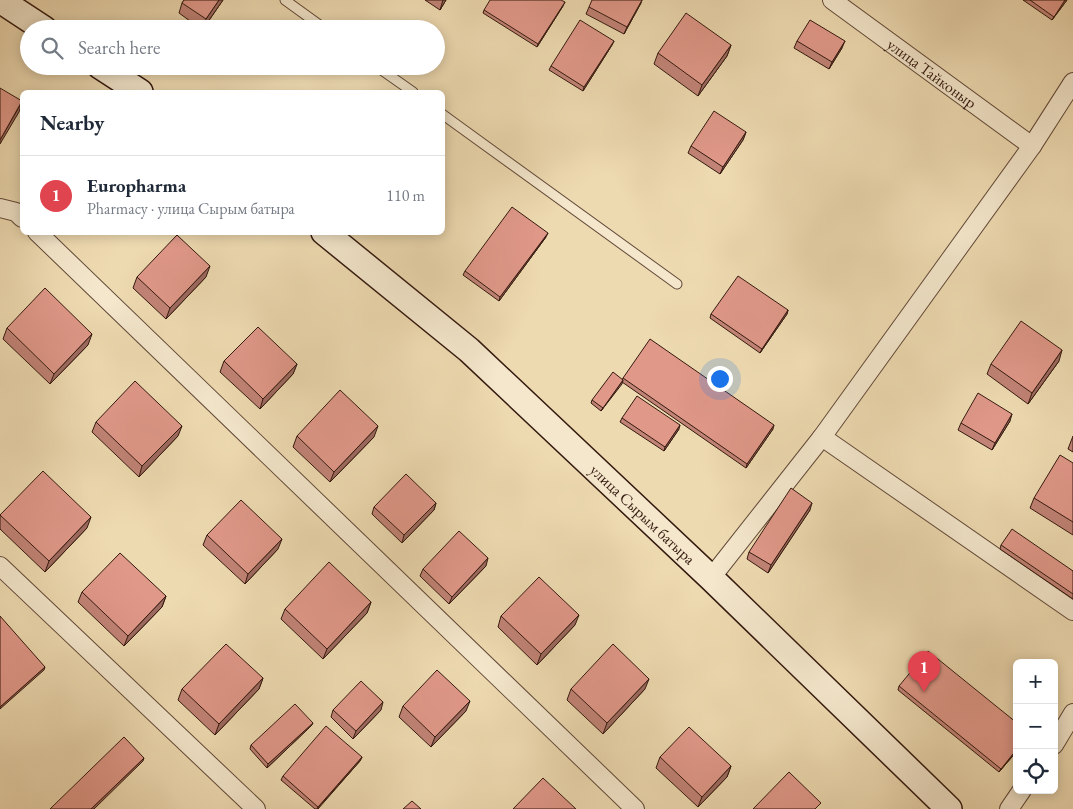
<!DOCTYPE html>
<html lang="en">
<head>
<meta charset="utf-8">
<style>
	:root { --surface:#fff; --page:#f6f6f7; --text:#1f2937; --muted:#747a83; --line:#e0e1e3; --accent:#8f2418 }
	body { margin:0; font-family:"EB Garamond",serif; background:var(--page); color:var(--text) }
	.controls { position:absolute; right:15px; bottom:15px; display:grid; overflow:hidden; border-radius:8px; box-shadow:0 2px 12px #0003 }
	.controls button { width:45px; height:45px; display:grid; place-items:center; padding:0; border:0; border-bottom:1px solid var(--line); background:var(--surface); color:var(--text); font:25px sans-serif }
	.you { position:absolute; left:719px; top:378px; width:18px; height:18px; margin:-12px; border:4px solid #fff; border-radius:50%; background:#1a73e8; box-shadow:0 0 0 8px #1a73e833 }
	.badge { display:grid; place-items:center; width:32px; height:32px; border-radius:50%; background:var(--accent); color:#fff; font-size:16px; font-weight:700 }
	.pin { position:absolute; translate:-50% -41px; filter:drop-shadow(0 1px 2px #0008) }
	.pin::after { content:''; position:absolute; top:26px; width:18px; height:15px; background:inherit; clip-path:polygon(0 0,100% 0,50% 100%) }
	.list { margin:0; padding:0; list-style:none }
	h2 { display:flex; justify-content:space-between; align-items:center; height:65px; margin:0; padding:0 20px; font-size:21px }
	h2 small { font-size:16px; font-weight:400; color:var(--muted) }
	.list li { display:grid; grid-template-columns:32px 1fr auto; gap:15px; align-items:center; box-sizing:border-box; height:80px; padding:0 20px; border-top:1px solid var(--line) }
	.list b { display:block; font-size:19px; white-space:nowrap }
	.list p { margin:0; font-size:16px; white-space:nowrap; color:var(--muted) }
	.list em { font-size:16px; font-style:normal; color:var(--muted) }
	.icon { flex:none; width:28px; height:28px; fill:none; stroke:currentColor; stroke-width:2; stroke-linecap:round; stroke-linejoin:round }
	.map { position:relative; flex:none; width:1073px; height:809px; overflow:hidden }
	.search { position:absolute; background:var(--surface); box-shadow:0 2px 12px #0003; left:20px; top:20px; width:425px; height:55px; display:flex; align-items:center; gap:12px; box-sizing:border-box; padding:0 18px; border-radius:28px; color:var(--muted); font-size:19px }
	.panel { position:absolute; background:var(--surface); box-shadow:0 2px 12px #0003; left:20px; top:90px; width:425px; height:145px; border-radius:8px }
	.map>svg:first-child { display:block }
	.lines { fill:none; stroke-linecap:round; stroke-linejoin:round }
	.lane-casing { stroke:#624938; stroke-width:11 }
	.street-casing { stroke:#624938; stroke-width:20 }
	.secondary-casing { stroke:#34190f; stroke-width:28 }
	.lane { stroke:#f4e7cc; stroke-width:9 }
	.street { stroke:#f4e7cc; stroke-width:18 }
	.secondary { stroke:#f4e7cc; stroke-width:25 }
	.wall { fill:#c18376; stroke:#34190f }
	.shaded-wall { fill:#9d6a60; stroke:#34190f }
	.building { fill:#e09889; stroke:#34190f }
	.labels { text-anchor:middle; stroke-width:4; stroke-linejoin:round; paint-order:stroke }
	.street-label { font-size:16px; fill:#34190f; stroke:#f4e7cc }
</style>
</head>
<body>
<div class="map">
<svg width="1073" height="809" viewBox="0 0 1073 809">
	<rect width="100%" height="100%" fill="#eedab1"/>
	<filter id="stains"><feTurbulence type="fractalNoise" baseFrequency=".004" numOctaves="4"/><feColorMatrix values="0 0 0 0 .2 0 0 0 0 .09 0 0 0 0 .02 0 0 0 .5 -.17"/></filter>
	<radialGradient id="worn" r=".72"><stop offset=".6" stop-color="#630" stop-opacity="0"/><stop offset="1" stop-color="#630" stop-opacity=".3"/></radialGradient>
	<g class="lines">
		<defs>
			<g id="lane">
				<polyline points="285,0 325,29"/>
				<polyline points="376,66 413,92"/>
				<polyline points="442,114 677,284"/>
			</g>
			<g id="street">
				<path id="s1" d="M832,0L1032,146"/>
				<polyline points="0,208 16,212 22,218"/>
				<polyline points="37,232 635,809"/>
				<polyline points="822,437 1073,611"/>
				<polyline points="0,566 256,809"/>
				<polyline points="711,578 822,437 1032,146 1073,82"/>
				<polyline points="1054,745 1073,713"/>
				<polyline points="1009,809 1022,790"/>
			</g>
			<g id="secondary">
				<polyline points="0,0 44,29"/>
				<polyline points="100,66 140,92"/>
				<path id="s2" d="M324,232L469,350L711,578L949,809"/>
			</g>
		</defs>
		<use href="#lane" class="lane-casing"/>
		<use href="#street" class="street-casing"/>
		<use href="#secondary" class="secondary-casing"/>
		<use href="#lane" class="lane"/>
		<use href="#street" class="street"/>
		<use href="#secondary" class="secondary"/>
	</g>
	<g class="wall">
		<polygon points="184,0 223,0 203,29 201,29 179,13 182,3"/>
		<polygon points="425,0 446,0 440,10"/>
		<polygon points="1023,0 1067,0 1052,20"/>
		<polygon points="641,3 624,34 586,14 589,7"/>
		<polygon points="563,6 537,47 483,13 484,10"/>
		<polygon points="614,41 612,45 583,91 549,70 551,66"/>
		<polygon points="797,41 842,48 829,69 794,48"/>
		<polygon points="731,45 727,56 698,96 654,64 658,53"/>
		<polygon points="746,132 743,140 720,174 688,153 691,146"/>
		<polygon points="546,237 499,301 463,275 465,271"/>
		<polygon points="137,277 206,277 166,319 133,288"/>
		<polygon points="788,310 787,314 760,353 710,318 711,314"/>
		<polygon points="7,328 88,345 50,384 3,339"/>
		<polygon points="224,361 297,364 293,374 260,409 220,372"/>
		<polygon points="1059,361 1028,404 987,374 991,364"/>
		<polygon points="623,378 773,429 746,468 622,382 601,411 591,403 592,400 622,380"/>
		<polygon points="622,418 679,429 664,451 620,422"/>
		<polygon points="1010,421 992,450 958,430 961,423"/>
		<polygon points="96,422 178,436 139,477 92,432"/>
		<polygon points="297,436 374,437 330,482 293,447"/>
		<polygon points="1073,436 1073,452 1068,449"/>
		<polygon points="1073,463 1073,535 1030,508 1034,498"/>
		<polygon points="436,503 434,510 402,543 372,514 374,507"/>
		<polygon points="810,510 768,573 747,559 749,552"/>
		<polygon points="0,515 87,528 45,572 0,529"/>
		<polygon points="207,535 278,549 245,584 203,545"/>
		<polygon points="1001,545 1073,571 1073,599 1000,549"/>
		<polygon points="486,566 449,604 420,576 423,569"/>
		<polygon points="82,592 166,596 162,607 124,646 78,602"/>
		<polygon points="371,602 367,613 323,659 281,619 285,609"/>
		<polygon points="501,616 575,625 537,665 498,627"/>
		<polygon points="263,678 259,689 215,735 178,700 182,689"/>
		<polygon points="899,686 1017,723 1017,751 999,772 898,690"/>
		<polygon points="571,689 645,689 603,734 567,700"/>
		<polygon points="403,706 466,711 431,747 399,717"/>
		<polygon points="333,710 381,710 353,739 331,717"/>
		<polygon points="313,723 311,726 267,768 250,749 251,745"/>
		<polygon points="362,757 360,761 318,809 315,809 281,780 283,776"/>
		<polygon points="660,757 731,766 727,777 698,807 656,768"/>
	</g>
	<g class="shaded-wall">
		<polygon points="219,0 223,0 203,29 206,19"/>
		<polygon points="443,0 446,0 440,10"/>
		<polygon points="642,0 641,3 624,34 627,27"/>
		<polygon points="1065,0 1067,0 1052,20 1054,17"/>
		<polygon points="565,2 563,6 537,47 538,44"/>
		<polygon points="614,41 612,45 583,91 584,87"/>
		<polygon points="845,41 842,48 829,69 832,62"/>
		<polygon points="731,45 727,56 698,96 702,85"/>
		<polygon points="22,102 19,112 0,144 0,140"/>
		<polygon points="746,132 743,140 720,174 723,167"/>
		<polygon points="548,233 546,237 499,301 500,297"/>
		<polygon points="210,266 206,277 166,319 170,308"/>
		<polygon points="788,310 787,314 760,353 762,349"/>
		<polygon points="92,334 88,345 50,384 54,374"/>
		<polygon points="1062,350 1059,361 1028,404 1032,393"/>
		<polygon points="297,364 293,374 260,409 263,399"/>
		<polygon points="623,380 622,384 601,411 603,408"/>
		<polygon points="1012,414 1010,421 992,450 995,443"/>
		<polygon points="680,425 679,429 664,451 665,447"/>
		<polygon points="774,425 773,429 746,468 747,464"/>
		<polygon points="182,426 178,436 139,477 142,466"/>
		<polygon points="378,426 374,437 330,482 334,472"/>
		<polygon points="436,503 434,510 402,543 404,535"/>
		<polygon points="812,503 810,510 768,573 771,565"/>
		<polygon points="91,517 87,528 45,572 49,561"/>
		<polygon points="282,539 278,549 245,584 248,574"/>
		<polygon points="488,558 486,566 449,604 452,597"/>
		<polygon points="166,596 162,607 124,646 128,636"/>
		<polygon points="371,602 367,613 323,659 327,649"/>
		<polygon points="579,615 575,625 537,665 541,654"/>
		<polygon points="45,667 44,670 0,709 0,707"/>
		<polygon points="263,678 259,689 215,735 219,724"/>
		<polygon points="649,679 645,689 603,734 607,723"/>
		<polygon points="470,701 466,711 431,747 435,737"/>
		<polygon points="383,702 381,710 353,739 356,731"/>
		<polygon points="313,723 311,726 267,768 268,764"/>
		<polygon points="1017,749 1017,751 999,772 1001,769"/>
		<polygon points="362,757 360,761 317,809 318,807"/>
		<polygon points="144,758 143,761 94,809 91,809"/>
		<polygon points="731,766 727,777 698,807 702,797"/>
	</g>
	<g class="building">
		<polygon points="184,0 219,0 206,19 182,3"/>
		<polygon points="490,0 561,0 565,2 538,44 484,10"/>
		<polygon points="592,0 642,0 627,27 589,7"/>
		<polygon points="1030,0 1065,0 1054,17"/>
		<polygon points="686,13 731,45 702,85 658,53"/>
		<polygon points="580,20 614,41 584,87 551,66"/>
		<polygon points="810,20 845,41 832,62 797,41"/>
		<polygon points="0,88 22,101 0,140"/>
		<polygon points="714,111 746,132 723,167 691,146"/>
		<polygon points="512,207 548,233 500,297 465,271"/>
		<polygon points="177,235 210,266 170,308 137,277"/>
		<polygon points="738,276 788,310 762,349 711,314"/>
		<polygon points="45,288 92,334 54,374 7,328"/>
		<polygon points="1021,321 1062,350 1032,393 991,364"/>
		<polygon points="258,327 297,364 263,399 224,361"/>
		<polygon points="650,339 774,425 747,464 623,378"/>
		<polygon points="613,372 623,380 603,408 592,400"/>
		<polygon points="135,381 182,426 142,466 96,422"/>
		<polygon points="340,390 378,426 334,472 297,436"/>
		<polygon points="978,393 1012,414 995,443 961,423"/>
		<polygon points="637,396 680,425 665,447 622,418"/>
		<polygon points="1060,455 1073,463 1073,522 1034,498"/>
		<polygon points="43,471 91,517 49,561 0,515"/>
		<polygon points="406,474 436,503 404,535 374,507"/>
		<polygon points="791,488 812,503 771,565 749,552"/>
		<polygon points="241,500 282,539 248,574 207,535"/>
		<polygon points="1012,529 1073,571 1073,594 1001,545"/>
		<polygon points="459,531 488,558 452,597 423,569"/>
		<polygon points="120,553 166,596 128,636 82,592"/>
		<polygon points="329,562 371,602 327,649 285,609"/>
		<polygon points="539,577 579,615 541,654 501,616"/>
		<polygon points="0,616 45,667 0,707"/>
		<polygon points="226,644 263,678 219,724 182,689"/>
		<polygon points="613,644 649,679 607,723 571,689"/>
		<polygon points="928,651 1017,723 1017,749 1001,769 899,686"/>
		<polygon points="437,670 470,701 435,737 403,706"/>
		<polygon points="361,681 383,702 356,731 333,710"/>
		<polygon points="295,704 313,723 268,764 251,745"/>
		<polygon points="326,726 362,757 318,807 283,776"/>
		<polygon points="689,727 731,766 702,797 660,757"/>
		<polygon points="124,737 144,758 91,809 50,809"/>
		<polygon points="789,772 821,803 815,809 753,809"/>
		<polygon points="543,778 576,809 513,809"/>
		<polygon points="412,801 421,809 403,809"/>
	</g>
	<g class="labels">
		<g class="street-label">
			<text dy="6" stroke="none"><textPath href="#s1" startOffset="124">улица Тайконыр</textPath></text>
			<text dy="6" stroke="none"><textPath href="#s2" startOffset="426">улица Сырым батыра</textPath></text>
		</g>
	</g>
	<rect width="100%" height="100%" filter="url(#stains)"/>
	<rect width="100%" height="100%" fill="url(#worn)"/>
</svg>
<div class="controls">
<button>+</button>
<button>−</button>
<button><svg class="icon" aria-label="locate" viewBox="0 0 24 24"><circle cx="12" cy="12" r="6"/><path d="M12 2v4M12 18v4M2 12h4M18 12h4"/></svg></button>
</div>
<div class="you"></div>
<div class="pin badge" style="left:924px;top:692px;background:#e0444e">1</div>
<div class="search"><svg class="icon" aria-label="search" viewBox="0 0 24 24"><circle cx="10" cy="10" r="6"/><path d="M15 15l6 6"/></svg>Search here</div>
<section class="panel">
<h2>Nearby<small></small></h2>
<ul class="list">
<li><span class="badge" style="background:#e0444e">1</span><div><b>Europharma</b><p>Pharmacy · улица Сырым батыра</p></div><em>110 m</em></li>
</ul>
</section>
</div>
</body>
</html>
